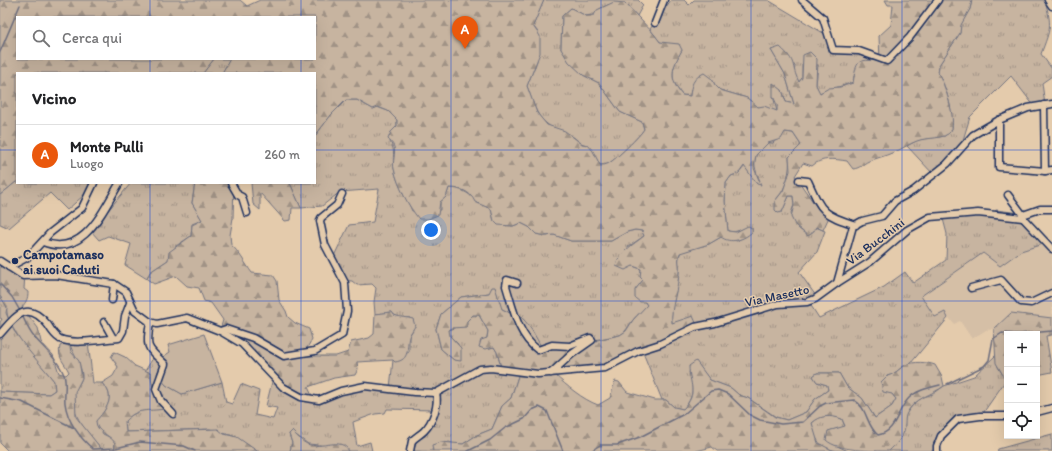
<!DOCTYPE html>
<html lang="it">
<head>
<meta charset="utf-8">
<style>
	:root { --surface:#fff; --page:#f6f6f6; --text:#202124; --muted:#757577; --line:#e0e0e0; --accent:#ea580c }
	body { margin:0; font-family:Itim,sans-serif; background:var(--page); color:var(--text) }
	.controls { position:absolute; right:12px; bottom:12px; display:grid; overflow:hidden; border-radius:0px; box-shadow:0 4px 16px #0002 }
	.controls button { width:36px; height:36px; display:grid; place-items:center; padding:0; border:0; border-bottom:1px solid var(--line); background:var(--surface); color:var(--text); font:20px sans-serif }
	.you { position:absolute; left:431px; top:230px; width:14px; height:14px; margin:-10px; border:3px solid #fff; border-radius:50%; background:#1a73e8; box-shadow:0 0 0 6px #1a73e833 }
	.badge { display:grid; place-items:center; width:26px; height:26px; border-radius:50%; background:var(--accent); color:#fff; font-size:13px; font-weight:700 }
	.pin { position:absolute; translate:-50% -33px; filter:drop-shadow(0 1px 2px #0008) }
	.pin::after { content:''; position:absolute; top:21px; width:14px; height:12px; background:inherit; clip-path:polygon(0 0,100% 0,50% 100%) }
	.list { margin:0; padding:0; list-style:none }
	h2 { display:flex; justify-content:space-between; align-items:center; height:52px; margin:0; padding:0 16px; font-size:17px }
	h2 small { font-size:13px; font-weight:400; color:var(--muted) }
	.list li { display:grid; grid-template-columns:26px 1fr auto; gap:12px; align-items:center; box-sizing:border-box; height:60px; padding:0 16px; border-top:1px solid var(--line) }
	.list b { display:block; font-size:15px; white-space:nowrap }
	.list p { margin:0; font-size:13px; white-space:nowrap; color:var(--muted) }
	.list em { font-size:13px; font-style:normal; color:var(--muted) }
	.icon { flex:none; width:22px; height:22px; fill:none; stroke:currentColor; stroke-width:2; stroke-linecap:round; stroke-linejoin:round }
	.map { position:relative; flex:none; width:1052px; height:451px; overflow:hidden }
	.search { position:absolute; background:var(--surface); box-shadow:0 4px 16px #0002; left:16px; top:16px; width:300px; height:44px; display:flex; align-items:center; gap:10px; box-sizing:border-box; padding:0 14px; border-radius:0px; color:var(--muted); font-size:15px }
	.panel { position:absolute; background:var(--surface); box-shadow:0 4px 16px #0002; left:16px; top:72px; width:300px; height:112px; border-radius:0px }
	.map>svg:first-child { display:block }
	.built { fill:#d5bfa6 }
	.grass { fill:url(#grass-tufts); stroke:#71727f }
	.forest { fill:url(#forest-firs); stroke:#71727f }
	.pitch { fill:#c7b4a0; stroke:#71727f }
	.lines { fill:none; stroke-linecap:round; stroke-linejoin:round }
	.stream { stroke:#6b6c7d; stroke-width:1.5 }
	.minor-casing { stroke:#1b2f5e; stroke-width:9 }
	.minor { stroke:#e4cbac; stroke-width:6 }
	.grid { fill:none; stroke:#1d4ed8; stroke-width:1; stroke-opacity:0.55 }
	.poi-dot { fill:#1b2f5e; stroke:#e4cbac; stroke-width:1.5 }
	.labels { text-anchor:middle; stroke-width:3; stroke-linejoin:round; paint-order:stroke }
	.street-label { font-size:13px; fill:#1b2f5e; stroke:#e4cbac }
	.poi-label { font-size:13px; font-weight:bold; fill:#1b2f5e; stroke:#e4cbac; text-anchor:start }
</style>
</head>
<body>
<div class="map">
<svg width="1052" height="451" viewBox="0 0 1052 451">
	<defs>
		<pattern id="grass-tufts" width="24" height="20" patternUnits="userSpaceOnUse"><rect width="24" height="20" fill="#c7b4a0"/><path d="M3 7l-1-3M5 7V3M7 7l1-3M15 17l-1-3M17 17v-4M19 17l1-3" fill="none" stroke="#a19386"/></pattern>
		<pattern id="forest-firs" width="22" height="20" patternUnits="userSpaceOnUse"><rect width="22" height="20" fill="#c7b4a0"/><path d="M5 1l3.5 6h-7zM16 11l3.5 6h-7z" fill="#a19386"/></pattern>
	</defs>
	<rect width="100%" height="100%" fill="#e4cbac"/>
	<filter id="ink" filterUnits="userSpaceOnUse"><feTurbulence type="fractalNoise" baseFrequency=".025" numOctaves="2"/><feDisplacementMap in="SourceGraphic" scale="8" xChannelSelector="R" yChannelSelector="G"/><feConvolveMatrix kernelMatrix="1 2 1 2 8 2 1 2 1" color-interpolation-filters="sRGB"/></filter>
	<g filter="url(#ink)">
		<polygon class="built" points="1043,244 1052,253 1052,318 1011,313 994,329 986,330 972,339 960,321 954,324 945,313 935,318 920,296 983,253 1000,266 1021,251"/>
		<g class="grass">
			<path d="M544,0H638L643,5L637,16L625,3C613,4 601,4 594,15L586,16L571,8L562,16L561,49L583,75L599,83L620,112L642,122L644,129C641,135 615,160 609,163C606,165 603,165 600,165L588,145C580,144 578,140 572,136C565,131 554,130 547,124C535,115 532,99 527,86L537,61L538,32L533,26Z"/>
			<path d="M671,0H684L689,5L694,0H768L830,37V47L871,56L873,60L869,59L854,76L853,82C841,87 831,88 819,93L816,85L818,65L802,64V78L799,82L794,73L795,66L771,50L785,74L794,104L786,102L782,90L773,96L777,111L758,107L747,98L720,90L715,85L712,79L691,90L690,96L682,95C668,77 672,68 682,50L660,42L650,29Z"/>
			<path d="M972,0H1045C1052,27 1051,27 1041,54L1052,69V76L1042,83L1045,105L1034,106L1011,76L970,117L960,150L934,175L907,146L918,140L945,136L952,129C953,111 947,88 938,73L939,65L960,33V25L970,9Z"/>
			<polygon points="214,59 230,59 222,73 203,73"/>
			<path d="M346,100H357L373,109L377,107L388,111L397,120V127L391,132L390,142C396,150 392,158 394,168C397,185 406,196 412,211L440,210V202L446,197L449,188C470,188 474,203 491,209L494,221L513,226L521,223L529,227L536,234L545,236L554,235L571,241H611L627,232L635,230L642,231L644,236L628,247L633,266L641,269L643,280L635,290L647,305C643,312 637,314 633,320C628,326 627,331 620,335L543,350L539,343L512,314L502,309L489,293L461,297L441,314L436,329L441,349L454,360L458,344L450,336L449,330L458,327L473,315H479L488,331L485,349L494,347L497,352L501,367L520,370L511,398L502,406L492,429L477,435L463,444L457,445L449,442L432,449L433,451H410L412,439L424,430L434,410L387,409L385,413L375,414L353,422L357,446L370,442L372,451H348L329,446L308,444L292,432L289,434L292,443L290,451H257L233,436L210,429L126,432L125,421C136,409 149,409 164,409C156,397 151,387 151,373L145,371L153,358L162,364L158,374L166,385L182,394L222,382L226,402L232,404L241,384L259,391L255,415L273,419L277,408L266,406L273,378L313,398L324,397L344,389L390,388L393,360L409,352V336L413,330L409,317L404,319L394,315L392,312L375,314L374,302L376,288L372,284L357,285L352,281L342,280L334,256L349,225L373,222L379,189L340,192L322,206L301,208L290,183H315V136L331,115Z"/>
			<path d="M785,132L793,133L801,145L789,157C791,169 786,190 777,198L782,212L789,196H793L794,205L791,213L798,228L804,233L814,231L816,227L825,231L817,252L799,272L816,296L808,301L819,318L884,287L905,272L913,283L946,260L947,234L942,215L994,213L996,210L1020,213L1022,212L1043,244L1021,251L1000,266L983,253L921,296L935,317L945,312L948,318L911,363C901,365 897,374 887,376L892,394L896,399L892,406L875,418L862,398L847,387L839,373H817L813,376L817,382L827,385L828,390L815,399L806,412L787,420L776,417L748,398L739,395L731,388L710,380L696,362L689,372C694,386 694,398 683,409L674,407L666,400H662L642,350L672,323C669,306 679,288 679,271C679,263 677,260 681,252L709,244L721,237L737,241L752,232V228C742,227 737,234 728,231L725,201L726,183L731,176L739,173L745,166L757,184L760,181C752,164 752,154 768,143H773Z"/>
			<polygon points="17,181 17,183 91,183 84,195 67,210 50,193 9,228 0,224 0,195"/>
			<polygon points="131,183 195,183 192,203 202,220 192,224 191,236 176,246 168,260 150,272 147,279 125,265 131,244 108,236 99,240 91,231"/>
			<polygon points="0,296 4,300 7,307 6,313 14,331 54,381 55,390 49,394 0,392 0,322 2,319 0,318"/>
			<path d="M69,341L88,342L93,383H102C104,386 107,388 108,391C113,402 103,413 96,421L103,434L113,439L115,443L114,451L101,449C89,432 68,416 75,392C76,386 82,383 82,375C81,362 72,354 69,341Z"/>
			<polygon points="996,355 998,367 1006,380 981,416 957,421 937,442 938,451 889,451 902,437 906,413 915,403 923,397 933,394 944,386 974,376"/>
			<path d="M833,416L842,419L845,427L828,431L833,444L848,451C825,451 816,447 812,423L819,417Z"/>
			<polygon points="1052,434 1052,451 997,451 998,449"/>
		</g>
		<g class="forest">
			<path d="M0,0H240L247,6L260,0H544L533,26L540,36V53L527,86L537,113L547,125L565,131L582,144L588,145L593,151L600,165C603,165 606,165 609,163C615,160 641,135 644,129L642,122L620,112L599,83L583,75L569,62L561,49L562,16L571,8L586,16L594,15L597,10L614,2L625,3L654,34L660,42L679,44L682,50C672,68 668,78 682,95L690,96C691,85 693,78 704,73L712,79L715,85L720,90L747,98L758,107L764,106L777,111V105L773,96V83L782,90L786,102L794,104L785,74L771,50L780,47C798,63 790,64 799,82L802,78L803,55L810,52L817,59L816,85L820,93L829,88L840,87L853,83C857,60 856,59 880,61L879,36L891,25L893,5H888L885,0H972L970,9L961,25L960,33L939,65L938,73C944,82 957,120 951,131C945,140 926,137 917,141C908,144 901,150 892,153C885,156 877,158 869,161C862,164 861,168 853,169L847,161C834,159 822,157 812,166L803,163L795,176L818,209L829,217L823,230L816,227L811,234L808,236L795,225L791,217L794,205L793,196H789L782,212L778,213L775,210V201L783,191L790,171L789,157L801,145L793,133L785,132L781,139L768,143L756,155L754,168L761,185L757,184L744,166L739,173L731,176L726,183L725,201L728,231L736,232L748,226L752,228V232C744,240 730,244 721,237L709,244L680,253C677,260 680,264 679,271C679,287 670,309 672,323L693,316L697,325L605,367L555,375C567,386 582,399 598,405L610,398L615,381L619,382L627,392L655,400H666L674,407L683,409C699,393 689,384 689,366L696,361L710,380L731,388L739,395L748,398L775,417L787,420L806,412L815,399L828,390L827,385L817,382L813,376L817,373H839L847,387L862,398L875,418L892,406L896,399L892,394L883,392L881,382L887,376C896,374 898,369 906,365C914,361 927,362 935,365L942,377L944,386C932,395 914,398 907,413C904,418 906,425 904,431C902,439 895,445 889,451C873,451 837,451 826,440L828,431L845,426L842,419C830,415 821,415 812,423L818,443L834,451H717L712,447L696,451H433L432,445L441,442L463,444L477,435L492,429L502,406L511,398L520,370L501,367L497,352L494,347L485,349L479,347L481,340L487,338L488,331L479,315H473L467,321V327L452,328L449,330L450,336L461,348V361L454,360L441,349L436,329L441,314L461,297L489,293L492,287H495L502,309L512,314L517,313C530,324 535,336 543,350L552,347L588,342L620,335L626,331L633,320L647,305L645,302H640L635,298V290L643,280L640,277L641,269L633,266L625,270L616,266C619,252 633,245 644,236L642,231L635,230L627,232L611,241H571L554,235L545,236L536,234L529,227L521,223L513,226L498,225L494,221L491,209L475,202C470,191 461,188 449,188L446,197L440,202L438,215L428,219H419C408,206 398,186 394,169C392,162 396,153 394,147C393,144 390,141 388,139L391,132L397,126V120L388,111L378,107L373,109L357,100H346L331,115L315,136V73H222L230,59H315V17H17V59H214L203,73H17V181L0,195Z"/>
			<path d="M195,183H234L233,218L230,235L231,245C238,250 246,265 252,273L273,275L277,281L279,300L286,311L288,317L295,323L309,329L312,339L307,348L299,351L297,356H336L348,352L351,342L369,338L374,334L375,314L392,312L394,315C401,318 407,317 413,319L415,326C413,330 410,333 409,337C406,347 411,360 395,362L393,360L357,362L358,369L355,375L334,378L308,387L313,398L295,394L279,383L249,350L220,330L223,320L211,303L204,301L199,288L187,286L176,276L154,284L147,279L150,272L168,260L169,252L191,236L192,225L202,220L192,203Z"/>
			<polygon points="251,183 290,183 301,208 292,208 291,220 285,221 260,193 260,210 253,204"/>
			<path d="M0,260L25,274L24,289L28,292C28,299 26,302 22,307L38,328L41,342L53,355L59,373L66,375L69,372C65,363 57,358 60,346L69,341L71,352L79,361L82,378L75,392L76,417L103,451H8L0,443V392L49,394L55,390L54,381C42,365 3,326 7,307L0,296Z"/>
			<polygon points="1011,313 1052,318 1052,335 1046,336 1052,372 1037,375 1037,334 1007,334 1006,380 996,363 994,329"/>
			<path d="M114,352L125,357L135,366L151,373C151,387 156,397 164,409C147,412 138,407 125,421L126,432L218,429L224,434L237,437L257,451H114L115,443C110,434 96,433 96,421C103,413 113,402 108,391C107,388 104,386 102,383L113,376L118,367L111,357Z"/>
			<path d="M292,431C297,436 301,441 307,444C321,450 341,436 349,451H290L292,443L289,434Z"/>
		</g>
		<polygon class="pitch" points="204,334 222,382 182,394 166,385 157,374 164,356 170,352 168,345"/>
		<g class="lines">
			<g class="stream">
				<polyline points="0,52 20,5"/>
				<polyline points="0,284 12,297 20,311"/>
				<path d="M22,315C26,323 28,330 34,337C44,348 59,361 64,375C67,384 64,394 65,403C67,421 80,438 93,449L116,448L140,442L184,446L195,451"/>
				<polyline points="947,384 984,366 989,360 993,339 1002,333 1019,334 1052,331"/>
				<polyline points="0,398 22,402 74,428"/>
				<polyline points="468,451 490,440 505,428 524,419 532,410 539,407 547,411 563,451"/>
				<path d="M591,451L600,445H617L640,437L684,414L711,391L718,390L728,394L750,415L760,420L781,424L803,422L820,406L826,403L854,400C868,408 866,426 878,435C897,431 896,411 909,398C917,390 929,388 940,385"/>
			</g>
			<defs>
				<g id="minor">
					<polyline points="802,0 823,18 833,50 859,51 887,61 910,37 938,0"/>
					<polyline points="1048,0 1052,6"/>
					<polyline points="655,23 664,0"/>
					<polyline points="1044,105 1045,171"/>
					<polyline points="999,120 999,167 1045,171 1052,170"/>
					<path d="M799,180L808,181C822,212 823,215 856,225"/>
					<polyline points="231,183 238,195 242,197 247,213"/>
					<polyline points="1008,195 1023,215 1023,218 1052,249"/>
					<polyline points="1023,215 1040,209 1052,209"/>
					<path d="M43,242C83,258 102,212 119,184"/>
					<polyline points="0,261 23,276 56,275 114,284 126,292 135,311 150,322 157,324 187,318 220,331 242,344 283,387 301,397 319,400 341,391 365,386 414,392 436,393"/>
					<polyline points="9,267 28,257 50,233 82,208 94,183"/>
					<path d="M517,283L507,280L506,286C513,308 518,336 538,350L552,345L570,346L590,338L592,340L572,354L551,373"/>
					<polyline points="837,283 870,262 907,230 930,217 978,213 1023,218"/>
					<polyline points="971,288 1001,280 1021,302 1031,303 1052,293"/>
					<polyline points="112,300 114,284"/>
					<polyline points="104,322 113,338"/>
					<path d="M150,322C146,348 146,347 165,364L156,389L161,401L173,414"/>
					<polyline points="220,331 226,329 253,338 284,356 315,351 342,335 347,311 345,283 325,245 320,221 321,218 337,205 342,194"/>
					<path d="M0,334C16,316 27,299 48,325C51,330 55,336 60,339C74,345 104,339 119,338L123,331L125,316L130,303"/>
					<polyline points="436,393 480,369 491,368 538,374 605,368 638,351 660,344 695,327 715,323 778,304 807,302 815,299 837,283 853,226 862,221 882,216 895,201 913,191 947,164 973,135 999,120 1028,108 1052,104"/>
					<polyline points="1037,412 1052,408"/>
					<path d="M410,451L412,441C415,437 420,435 424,431C433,422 439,405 436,393"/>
					<polyline points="937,451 937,446 941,436 958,419 980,416 1007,416"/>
				</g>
			</defs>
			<use href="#minor" class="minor-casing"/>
			<use href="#minor" class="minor"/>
		</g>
	</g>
	<path class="grid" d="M150,0V17M301,0V17M451,0V451M601,0V451M751,0V451M902,0V451M150,59V73M301,59V73M0,150H17M315,150H1052M150,183V451M301,183V451M0,301H1052"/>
	<circle class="poi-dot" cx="15" cy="261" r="4"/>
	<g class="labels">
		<g class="street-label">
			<text transform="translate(875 241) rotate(-37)" y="5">Via Bucchini</text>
			<text transform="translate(777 295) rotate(-12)" y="5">Via Masetto</text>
		</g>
		<g class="poi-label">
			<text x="23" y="259">Campotamaso<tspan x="23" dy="15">ai suoi Caduti</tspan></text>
		</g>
	</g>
</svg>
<div class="controls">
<button>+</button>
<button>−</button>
<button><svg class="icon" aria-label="locate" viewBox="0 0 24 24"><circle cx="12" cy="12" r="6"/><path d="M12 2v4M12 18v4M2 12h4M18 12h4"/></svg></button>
</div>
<div class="you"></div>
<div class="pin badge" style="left:465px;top:49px">A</div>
<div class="search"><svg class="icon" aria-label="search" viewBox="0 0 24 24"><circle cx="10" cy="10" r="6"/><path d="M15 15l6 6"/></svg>Cerca qui</div>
<section class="panel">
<h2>Vicino<small></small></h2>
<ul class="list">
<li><span class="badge">A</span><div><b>Monte Pulli</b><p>Luogo</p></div><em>260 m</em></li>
</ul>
</section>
</div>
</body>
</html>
